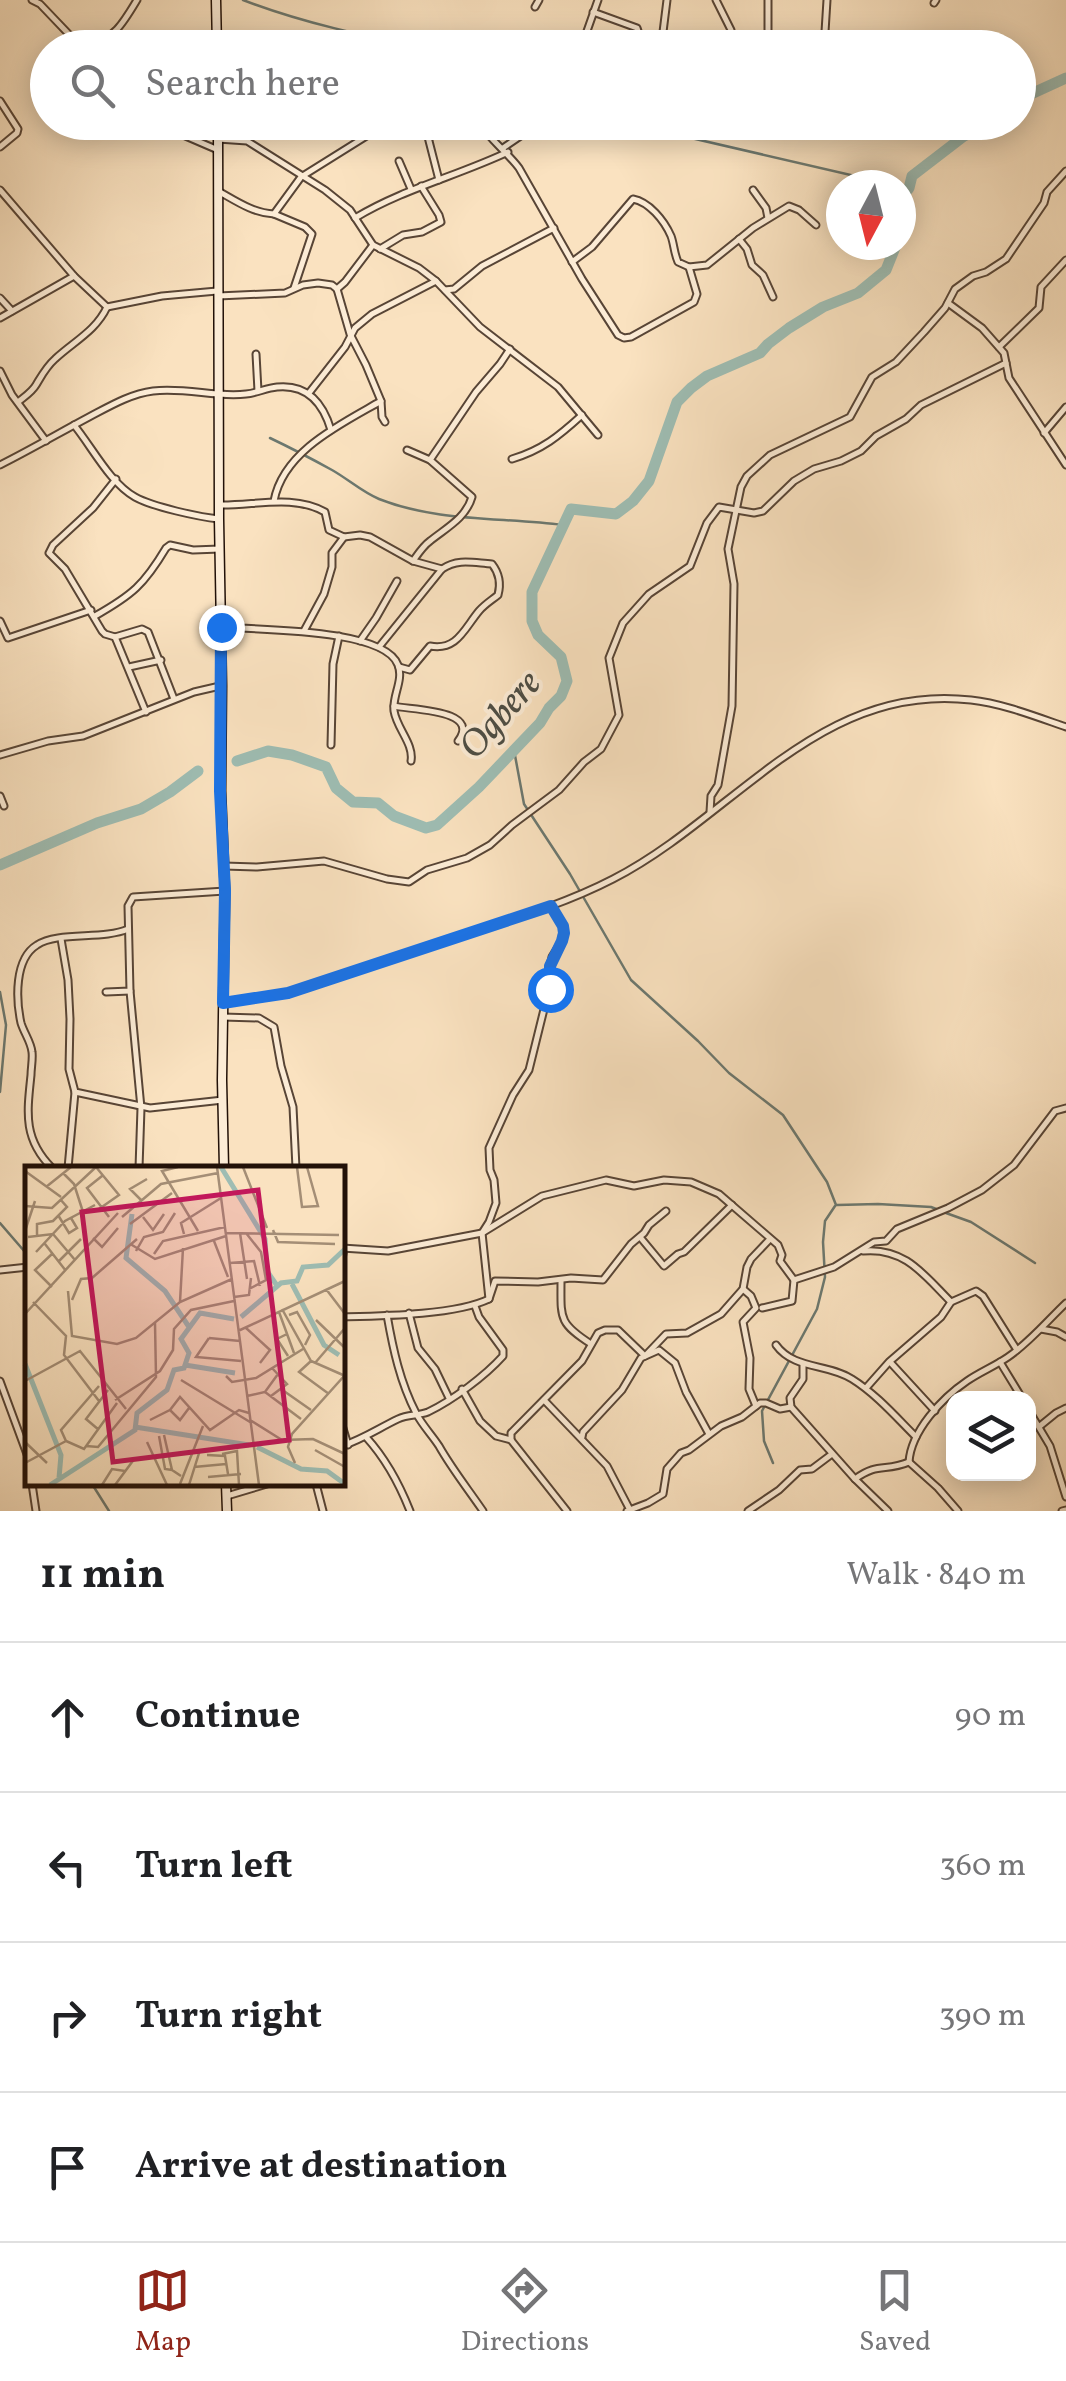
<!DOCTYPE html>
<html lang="en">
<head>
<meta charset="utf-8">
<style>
	:root { --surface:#fff; --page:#f6f6f6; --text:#202124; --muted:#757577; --line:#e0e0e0; --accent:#8f2418 }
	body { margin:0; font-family:Vollkorn,serif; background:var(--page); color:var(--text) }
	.controls { position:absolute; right:30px; bottom:30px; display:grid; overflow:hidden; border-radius:20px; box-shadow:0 5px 25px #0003 }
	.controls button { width:90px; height:90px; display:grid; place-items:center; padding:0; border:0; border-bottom:2px solid var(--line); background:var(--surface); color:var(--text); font:50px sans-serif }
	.compass { position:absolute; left:826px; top:170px; width:90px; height:90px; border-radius:50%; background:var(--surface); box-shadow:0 5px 25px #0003; rotate:187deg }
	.stop { position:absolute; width:30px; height:30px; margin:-22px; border:8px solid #1a73e8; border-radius:50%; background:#fff }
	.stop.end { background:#1a73e8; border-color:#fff; box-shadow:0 2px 10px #0008 }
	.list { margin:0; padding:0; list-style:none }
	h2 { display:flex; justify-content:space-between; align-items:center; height:130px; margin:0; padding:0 40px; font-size:42px }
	h2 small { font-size:32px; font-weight:400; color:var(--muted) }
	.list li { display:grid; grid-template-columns:65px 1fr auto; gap:30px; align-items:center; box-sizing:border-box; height:150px; padding:0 40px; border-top:2px solid var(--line) }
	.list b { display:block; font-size:38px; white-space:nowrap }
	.list em { font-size:32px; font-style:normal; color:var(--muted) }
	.icon { flex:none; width:55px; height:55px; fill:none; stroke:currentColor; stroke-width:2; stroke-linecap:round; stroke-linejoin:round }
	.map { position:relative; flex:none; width:1066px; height:1511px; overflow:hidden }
	.search { position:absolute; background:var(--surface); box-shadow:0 5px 25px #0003; left:30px; right:30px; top:30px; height:110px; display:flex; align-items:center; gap:25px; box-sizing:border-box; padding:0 35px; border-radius:55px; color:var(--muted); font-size:38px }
	.sheet { height:730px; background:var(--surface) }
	nav { display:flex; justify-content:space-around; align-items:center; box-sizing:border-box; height:140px; border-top:2px solid var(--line); background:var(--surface); font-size:28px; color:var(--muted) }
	nav a { display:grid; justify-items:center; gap:5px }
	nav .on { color:var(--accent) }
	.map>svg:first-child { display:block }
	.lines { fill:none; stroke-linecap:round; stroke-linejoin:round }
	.stream { stroke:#6c786f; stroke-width:2.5 }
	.river { stroke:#9ebdb3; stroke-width:11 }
	.minor-casing { stroke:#584536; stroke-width:9 }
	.secondary-casing { stroke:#221108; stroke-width:11 }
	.minor { stroke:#fcecd6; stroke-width:5 }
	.secondary { stroke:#fcecd6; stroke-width:8 }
	.route { stroke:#1a73e8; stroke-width:12 }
	.labels { text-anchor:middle; stroke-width:8; stroke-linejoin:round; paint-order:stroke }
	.water-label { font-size:38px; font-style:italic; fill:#4d4d44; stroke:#fcecd6 }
	.inset-river { fill:none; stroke:#9ebdb3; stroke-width:5 }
	.inset-road { fill:none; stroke:#a48e76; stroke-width:2.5 }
	.view { fill:#c2185b; fill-opacity:0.15; stroke:#c2185b; stroke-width:5 }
	.inset-edge { fill:none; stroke:#221108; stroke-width:5 }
</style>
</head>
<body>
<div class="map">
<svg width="1066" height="1511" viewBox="0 0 1066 1511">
	<rect width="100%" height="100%" fill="#fae2c0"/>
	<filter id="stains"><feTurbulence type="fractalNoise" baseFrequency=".002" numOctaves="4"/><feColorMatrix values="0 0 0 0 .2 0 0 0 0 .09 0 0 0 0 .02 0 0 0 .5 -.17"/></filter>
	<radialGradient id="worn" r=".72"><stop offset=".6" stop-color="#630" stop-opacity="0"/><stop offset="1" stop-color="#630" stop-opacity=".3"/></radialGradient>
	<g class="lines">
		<g class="stream">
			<path d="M243,0C303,23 364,36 428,48"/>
			<polyline points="622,122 894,185"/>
			<polyline points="901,187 909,188"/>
			<path d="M270,438C291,448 312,459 332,470C348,479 362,492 379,499C437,522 501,517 563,525"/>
			<polyline points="514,750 524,804 570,874 631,980 698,1041 729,1073 783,1115 827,1182 836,1205"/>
			<polyline points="0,992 6,1025 0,1092"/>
			<polyline points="837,1205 878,1204 931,1207 939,1210"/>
			<polyline points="946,1213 971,1222 1035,1263"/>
			<polyline points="0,1223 25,1252 27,1267"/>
			<polyline points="773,1463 764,1441 762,1411 817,1309 825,1277 823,1242 825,1221 835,1206"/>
			<polyline points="92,1484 109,1511"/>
		</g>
		<g class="river">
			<polyline points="1018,100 1066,78"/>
			<polyline points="901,198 909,188 912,176 964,136 992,122"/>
			<polyline points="237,761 268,751 292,755 326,767 336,788 353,802 378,803 394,816 426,828 437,825 479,787 540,723 549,708 561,696 567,681 561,657 538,635 532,621 532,592 571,509 616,514 633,501 649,481 677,402 691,388 707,376 760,353 768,344 789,328 823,307 858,293 886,270 896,245"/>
			<polyline points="0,865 97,823 141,809 170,792 198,771"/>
		</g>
		<defs>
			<g id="minor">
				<polyline points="32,0 40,4 82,48"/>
				<polyline points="716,0 731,30 731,48"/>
				<polyline points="768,0 768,48"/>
				<polyline points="934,3 936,0"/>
				<polyline points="535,7 539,0"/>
				<polyline points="593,12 637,28 639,34 637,48"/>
				<path d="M88,48C116,36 122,25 137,0"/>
				<polyline points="304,48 307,39"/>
				<polyline points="581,48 598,0"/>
				<polyline points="661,48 667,0"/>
				<polyline points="824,48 827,0"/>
				<polyline points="0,101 18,129 17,133 0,147"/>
				<polyline points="153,122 218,150"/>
				<polyline points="403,122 410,124 428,137 439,180"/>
				<path d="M479,122C489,139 507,152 519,168L582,279L618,335L624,338L631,337L694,302L697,294L689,267"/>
				<polyline points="739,122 739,123"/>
				<polyline points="428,137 432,136 447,122"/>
				<polyline points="218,139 247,141 325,190 350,210 373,245 419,268 436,281 480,327 558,387 598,435"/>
				<polyline points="503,148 541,122"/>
				<polyline points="399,161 411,189"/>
				<polyline points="0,190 74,276 107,307"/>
				<polyline points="753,190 766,208 768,218"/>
				<path d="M218,191C236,201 253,213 274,214L301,177L373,132L396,122"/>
				<polyline points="274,214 305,227 312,234 294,288"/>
				<path d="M355,218C403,189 457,176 508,152"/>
				<polyline points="739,239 747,249 752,265 763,275 773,297"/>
				<polyline points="380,249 403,235 422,232 441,222 439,215 421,186"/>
				<path d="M572,262L592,247L633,199C649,202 664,220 671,236C674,244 674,253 678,262L689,267L707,265L753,228L789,206L799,210L816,225"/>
				<polyline points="337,289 350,334 366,365 381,401 382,417 385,422"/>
				<polyline points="337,289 345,282 373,245"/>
				<polyline points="445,290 454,289 482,266 554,228"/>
				<polyline points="218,296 285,293 303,285 318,283 332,285 337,289"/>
				<polyline points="0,298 12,311"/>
				<polyline points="948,303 982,328 1004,353 1009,378 1066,465"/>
				<polyline points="107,307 162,296 217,291"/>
				<polyline points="0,318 74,276"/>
				<polyline points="999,347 1039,308 1041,287 1066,260"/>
				<polyline points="256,354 258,391"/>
				<polyline points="0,371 12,395 46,441"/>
				<polyline points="309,393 345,347 355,328 372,314 436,281"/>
				<path d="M18,402C24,397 32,392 36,385C42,375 46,367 55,359C73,342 96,331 107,307"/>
				<path d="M74,425C92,447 110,483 135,497C153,507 199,517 219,519"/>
				<polyline points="1044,433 1066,407"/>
				<path d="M407,450L430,460L472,497C466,518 446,528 430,541C423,546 418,554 413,561"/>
				<path d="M512,459C542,450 559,436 582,415"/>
				<polyline points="430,460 476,392 500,364 510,349"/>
				<path d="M0,465C30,450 59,433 89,417C110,406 130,394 153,391C186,387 217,398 246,394C257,393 266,388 277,387C307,384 323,403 331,430"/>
				<polyline points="116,479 93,508 53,545 49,553 65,569 102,631 105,634 115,637 146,712"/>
				<path d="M274,501C283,451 341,424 381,401"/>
				<path d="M219,505C254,506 293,494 325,512L329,530L344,537L360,535L370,537L413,561L442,569"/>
				<path d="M95,616C132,595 144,585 166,548L170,545L193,550L220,549"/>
				<polyline points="0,621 8,638 91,610"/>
				<path d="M221,627C256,630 385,628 398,665C404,680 392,696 394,711C397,729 414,744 411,761"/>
				<polyline points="304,631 324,594 332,567 332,553 344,537"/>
				<polyline points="115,637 142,629 148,632 174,699"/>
				<polyline points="360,641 376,618 397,581"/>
				<path d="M379,647L442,569C458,558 474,563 492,564C499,573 501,584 498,595C492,600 485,604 479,611C464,629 457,651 430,646L410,670L399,667"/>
				<polyline points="129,667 161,660"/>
				<path d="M394,706C410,710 482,709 458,741"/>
				<polyline points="331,745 333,664 339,636"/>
				<polyline points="0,755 48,741 83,736 194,692 220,686"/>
				<polyline points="0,796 4,806"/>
				<polyline points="710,812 711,796 718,785 732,706 734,584 728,549 741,487 747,476 770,455 850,417 872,377 896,362 924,332 945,308 955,289 973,276 986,272 1006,259 1044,203 1047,192 1066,171"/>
				<polyline points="224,866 257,867 324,861 387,879 409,882 427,870 467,858 490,845 512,825 559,790 584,762 601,749 619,715 609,658 623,623 649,594 690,566 707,523 719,507 754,513 763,511 794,481 814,469 841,461 861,451 876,436 906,419 921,405 1006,363"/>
				<polyline points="61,939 68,980 70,1019 69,1069 75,1092 150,1108 223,1100"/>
				<polyline points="130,991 141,1108 139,1168"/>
				<polyline points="106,992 130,991 128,906 133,897 225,891"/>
				<path d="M223,1003C245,1000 269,998 290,992C341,978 392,958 442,942C499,923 559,907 613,879C734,817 819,682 971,700C1001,703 1037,717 1066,727"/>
				<polyline points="223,1017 259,1018 274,1027 281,1066 293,1107 296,1168"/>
				<path d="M52,1168C23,1139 27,1113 31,1075C31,1068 33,1059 32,1052C31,1042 24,1033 21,1023C16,1000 14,959 37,945C58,931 103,940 128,929"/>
				<polyline points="68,1168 75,1092"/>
				<polyline points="640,1237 664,1266 678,1254 684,1252 732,1205"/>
				<polyline points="342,1248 388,1251 482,1233 542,1196 606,1180 634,1186 664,1180 691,1182 719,1194 778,1245 782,1255 780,1261 794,1280"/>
				<path d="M863,1251C905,1247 924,1275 951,1302"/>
				<polyline points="342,1259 344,1248"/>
				<polyline points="0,1270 28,1267"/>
				<path d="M561,1280C561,1318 558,1323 591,1344"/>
				<polyline points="743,1289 751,1296 756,1308 743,1322 750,1358 749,1389 756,1406"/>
				<polyline points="489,1299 482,1233 489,1222 496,1203 494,1180 490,1170 489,1148 513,1095 529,1070 549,989 550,966 552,957 562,941 563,926 551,906"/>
				<polyline points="762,1308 792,1301 794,1280 834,1267 874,1242 886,1241 897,1229 948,1208 982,1190 1014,1165 1055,1111 1066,1108"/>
				<polyline points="409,1313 418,1348 435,1369 449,1398"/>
				<path d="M387,1315C393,1349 400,1382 416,1413C422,1425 432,1435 439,1446C452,1469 468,1489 483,1511"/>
				<path d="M342,1317C382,1316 456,1315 489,1299L495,1281L538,1282L571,1278L603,1280L631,1244L644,1233L649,1225L666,1211"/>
				<polyline points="1041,1329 1057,1332 1066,1337"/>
				<path d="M776,1345C794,1370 827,1363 852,1379C876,1394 896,1417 916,1437"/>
				<polyline points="890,1362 935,1411"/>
				<polyline points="1000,1362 1022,1398"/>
				<polyline points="803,1364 803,1379 790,1398 791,1407 855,1479 888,1511"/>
				<polyline points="0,1381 28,1457"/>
				<polyline points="866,1388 889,1362 941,1317 951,1302 976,1291 983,1296 1017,1350"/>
				<polyline points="462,1389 480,1421 496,1436 511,1440 567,1511"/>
				<polyline points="544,1400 607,1466 630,1510"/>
				<polyline points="1028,1409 1050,1446 1066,1497"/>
				<polyline points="342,1425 348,1445"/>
				<polyline points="1040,1426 1056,1413 1066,1408"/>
				<path d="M366,1437C386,1459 399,1483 410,1511"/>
				<polyline points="582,1437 583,1432 622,1390 641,1358 659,1350 675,1363 686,1392 709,1434"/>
				<polyline points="511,1440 511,1433 582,1361 598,1333 605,1330 618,1330 645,1356 666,1334 687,1333 721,1314 743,1289 747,1267 751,1259 770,1239"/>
				<path d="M342,1446C363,1439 379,1428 398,1419C408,1414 418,1416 428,1412C453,1400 485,1376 503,1356V1350L479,1317L475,1306"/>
				<path d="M909,1462C911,1431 942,1398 967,1381C980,1372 995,1366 1008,1357C1030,1342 1047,1321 1066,1303"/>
				<polyline points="909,1462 938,1488 958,1511"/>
				<path d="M855,1479C878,1462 885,1472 909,1462"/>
				<polyline points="32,1484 36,1511"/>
				<polyline points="316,1484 323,1511"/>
				<polyline points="227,1496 267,1484"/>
				<polyline points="627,1511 648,1503 663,1494 667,1469 681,1453 689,1450 721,1426 742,1417 760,1403 766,1403 780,1409 791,1407"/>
				<polyline points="748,1511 779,1490 800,1470 812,1469 832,1454"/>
				<polyline points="1062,1511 1066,1510"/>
			</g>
			<g id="secondary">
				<polyline points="216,0 217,48"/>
				<polyline points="218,122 219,519 222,686 221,791 225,891 222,1080 224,1168"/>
				<polyline points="226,1484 227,1511"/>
			</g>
		</defs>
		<use href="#minor" class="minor-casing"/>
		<use href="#secondary" class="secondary-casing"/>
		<use href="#minor" class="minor"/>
		<use href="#secondary" class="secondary"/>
	</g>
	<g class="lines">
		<polyline class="route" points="221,627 220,791 225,891 223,1003 288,993 551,906 563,926 564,933 562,941 550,966 550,989"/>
	</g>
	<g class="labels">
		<g class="water-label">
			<text transform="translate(499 714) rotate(-49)" y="13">Ogbere</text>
		</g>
	</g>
	<g transform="translate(25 1166)">
		<rect width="320" height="320" fill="#fae2c0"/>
		<path class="inset-river" d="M196,1L240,73L242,105L253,121M107,48L101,92L140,125L164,161M267,118L299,179L314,189M216,151L256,117L272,115L278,101L303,99L320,83M0,198L36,289L34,312M160,199L210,207M110,261L224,279M232,281L276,303L302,305L320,318M25,319L110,264L112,247L142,224L149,204L159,202L164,187L156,173L175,147L209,153"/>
		<path class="inset-road" d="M71,1L94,29L74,43M153,1L137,5L173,65M192,1L234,319M218,1L242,62M272,1L277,41L293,40L282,1M0,5L36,31M38,7L49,18L58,46M77,10L62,22L84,51M21,21L46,1M116,34L105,23L122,13M0,40L27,42L71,1M33,49L44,67L52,62L46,52M97,51L136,18L193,7M118,51L128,64L139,48M105,58L147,27M248,64L253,76L310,78M0,65L10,35M201,67L314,69M215,67L222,113M221,67L236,86L241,114L224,123M159,68L156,57L196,32M12,70V58L28,55L42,41L35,33M3,71L28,68L50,94M68,72L77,81L93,62M189,75L203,111M20,78L41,105M107,79L130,93L201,70M111,85L119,71L138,66L150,47M11,86L40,55L70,39M129,88L138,75L200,61M34,95L56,73M205,97L229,95L235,120M27,121L10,104L28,87M301,123L320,148M43,125L47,170L92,178L111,172L155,136L207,113M209,131L224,129L226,112M47,134L56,113L67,112L112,73M8,136L41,170L39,189L74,235M155,136L158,82M257,143L286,195L318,209M254,146L269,187M0,148L93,47M264,149L272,146L285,169L280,179M291,154L320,182M221,162L245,184L235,197M213,165L320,115M262,168L252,173L263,190M184,172L171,191L216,195M184,172L215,175M286,195L274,206L304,228M290,197L320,162M201,210L207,216L231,212L278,183M156,214L225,256M0,215L55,185L101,243M74,220L36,264L41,275L59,283L92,237M256,223L286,244M240,226L276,253M222,230L240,226L253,208M246,230L262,218L247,202M90,234L135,205L148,184L149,163L166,144L209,135M145,244L155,231L185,264L214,244L224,247M125,254L145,244L155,254L164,242M225,254L257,274L288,273L320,288M74,264L61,253L83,224M139,269L147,304L156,310M134,270L140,303L147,304M0,276L22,297M122,276L142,319M61,280L73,281L131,211L130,157M290,284L320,301M197,288L212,285L214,319M182,289L200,290L203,308M0,297L41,275M270,297L263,281L267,268L320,209M169,301L201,298M183,311L216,308M155,318L178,260M77,319L87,303L100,305M90,319L110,292M164,319L175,284"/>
		<path class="view" d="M233,24L264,274L88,296L57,46Z"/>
		<rect width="320" height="320" class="inset-edge"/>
	</g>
	<rect width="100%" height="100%" filter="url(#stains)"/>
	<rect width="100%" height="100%" fill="url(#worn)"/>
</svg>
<div class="controls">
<button><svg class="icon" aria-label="layers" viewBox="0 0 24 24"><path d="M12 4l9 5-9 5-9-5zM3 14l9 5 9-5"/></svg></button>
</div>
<svg class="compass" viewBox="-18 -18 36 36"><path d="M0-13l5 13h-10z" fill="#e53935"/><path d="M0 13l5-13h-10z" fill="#757577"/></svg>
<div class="stop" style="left:550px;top:989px"></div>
<div class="stop end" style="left:221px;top:627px"></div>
<div class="search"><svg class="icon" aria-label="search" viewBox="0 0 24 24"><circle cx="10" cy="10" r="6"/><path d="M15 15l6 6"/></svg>Search here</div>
</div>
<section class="sheet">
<h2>11 min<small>Walk · 840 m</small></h2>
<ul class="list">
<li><svg class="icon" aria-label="ahead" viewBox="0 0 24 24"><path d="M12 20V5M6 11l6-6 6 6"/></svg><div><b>Continue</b></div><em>90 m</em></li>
<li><svg class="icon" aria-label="left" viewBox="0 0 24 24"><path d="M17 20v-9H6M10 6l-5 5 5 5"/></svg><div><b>Turn left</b></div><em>360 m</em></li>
<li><svg class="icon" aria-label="right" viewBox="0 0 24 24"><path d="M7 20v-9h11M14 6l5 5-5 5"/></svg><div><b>Turn right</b></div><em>390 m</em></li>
<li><svg class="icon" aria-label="arrive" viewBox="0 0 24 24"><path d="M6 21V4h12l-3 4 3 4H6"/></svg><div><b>Arrive at destination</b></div></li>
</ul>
</section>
<nav>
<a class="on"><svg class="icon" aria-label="map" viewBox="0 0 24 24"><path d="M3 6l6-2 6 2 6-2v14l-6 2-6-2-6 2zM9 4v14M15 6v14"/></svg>Map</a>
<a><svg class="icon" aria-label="directions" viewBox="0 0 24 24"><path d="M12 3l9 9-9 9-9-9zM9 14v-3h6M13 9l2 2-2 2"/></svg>Directions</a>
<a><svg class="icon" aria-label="saved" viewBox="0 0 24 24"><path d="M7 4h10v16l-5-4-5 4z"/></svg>Saved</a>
</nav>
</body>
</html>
